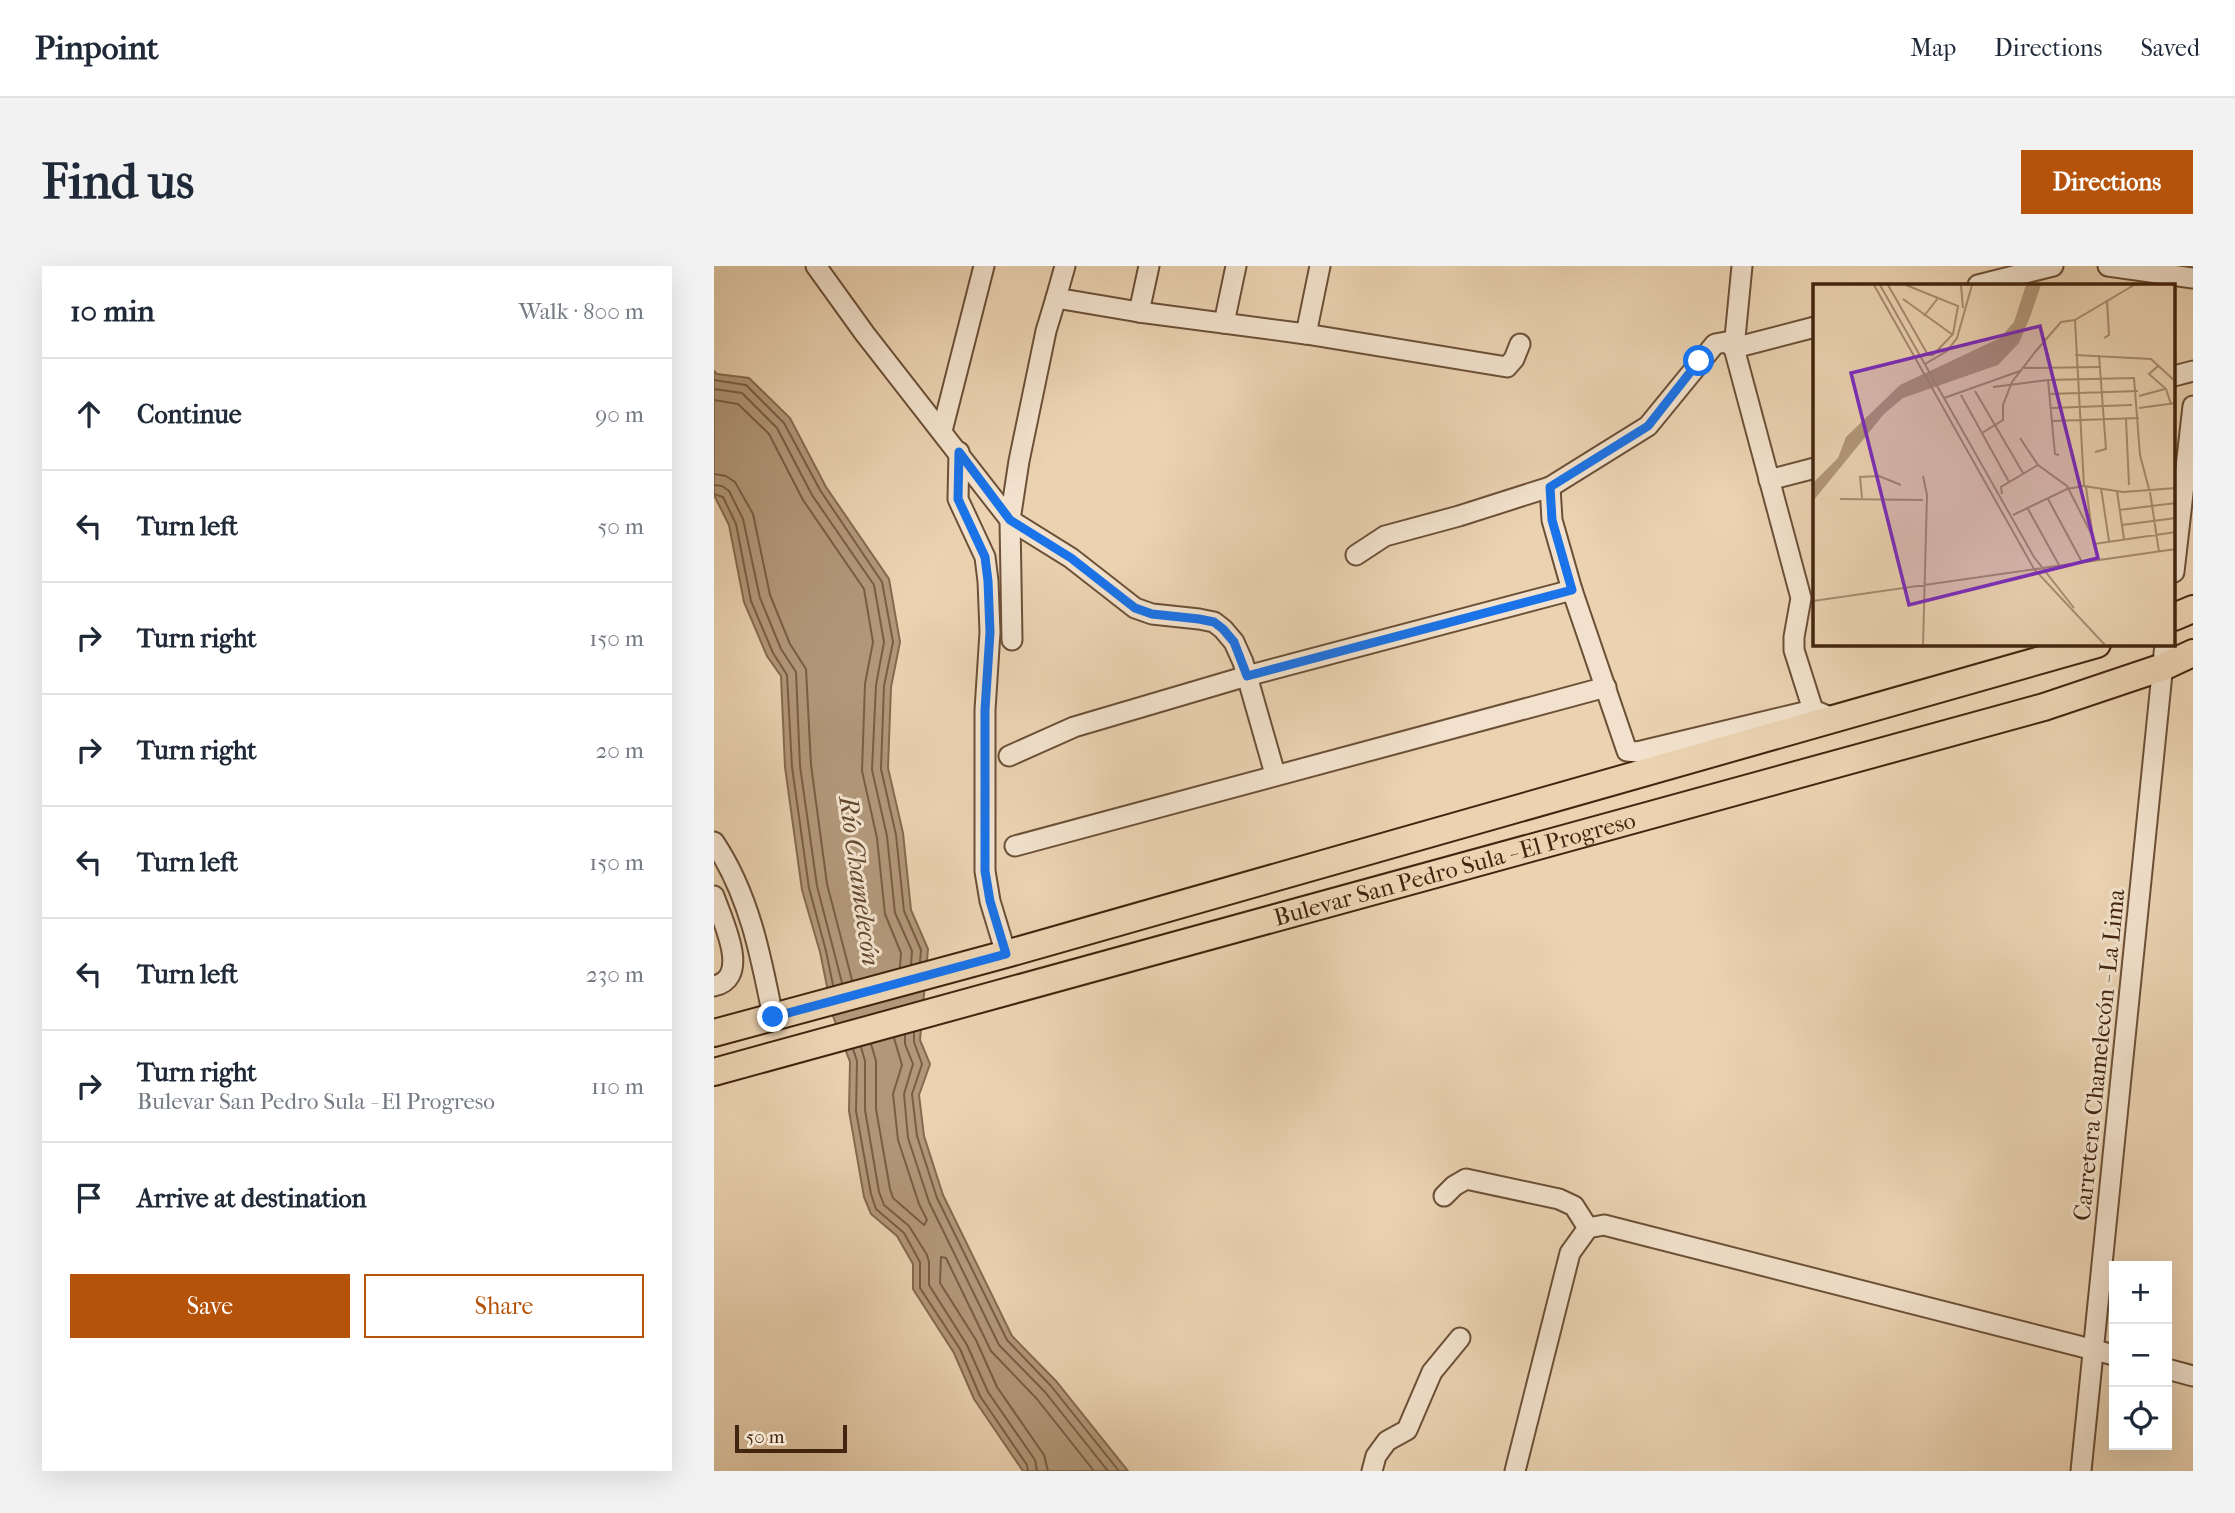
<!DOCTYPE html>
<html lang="en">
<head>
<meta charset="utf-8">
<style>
	:root { --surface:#fff; --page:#f2f2f3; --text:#1f2937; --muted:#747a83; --line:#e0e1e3; --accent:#b45309 }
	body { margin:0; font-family:"IM FELL French Canon",serif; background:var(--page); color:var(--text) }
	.controls { position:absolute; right:21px; bottom:21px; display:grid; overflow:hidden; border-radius:0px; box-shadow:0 7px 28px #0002 }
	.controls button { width:63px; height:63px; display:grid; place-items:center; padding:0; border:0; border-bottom:2px solid var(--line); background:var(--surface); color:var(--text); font:35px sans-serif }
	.scale { position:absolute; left:21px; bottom:18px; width:112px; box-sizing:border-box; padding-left:7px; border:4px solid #42250e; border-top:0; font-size:19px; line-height:24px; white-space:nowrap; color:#42250e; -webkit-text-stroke:5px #f2e2cd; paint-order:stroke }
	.stop { position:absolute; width:21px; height:21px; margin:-16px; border:5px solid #1a73e8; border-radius:50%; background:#fff }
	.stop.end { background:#1a73e8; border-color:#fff; box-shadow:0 2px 7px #0008 }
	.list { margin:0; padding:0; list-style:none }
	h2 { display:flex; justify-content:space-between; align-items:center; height:91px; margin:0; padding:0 28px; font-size:30px }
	h2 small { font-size:23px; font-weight:400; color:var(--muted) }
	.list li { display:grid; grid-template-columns:46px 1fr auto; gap:21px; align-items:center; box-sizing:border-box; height:112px; padding:0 28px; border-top:2px solid var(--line) }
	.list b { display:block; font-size:26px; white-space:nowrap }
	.list p { margin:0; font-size:23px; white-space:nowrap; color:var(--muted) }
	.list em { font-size:23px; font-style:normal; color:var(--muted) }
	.actions { display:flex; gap:14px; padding:21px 28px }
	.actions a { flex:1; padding:16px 0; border:2px solid var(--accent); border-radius:0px; text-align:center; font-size:24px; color:var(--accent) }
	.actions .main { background:var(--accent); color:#fff }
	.icon { flex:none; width:38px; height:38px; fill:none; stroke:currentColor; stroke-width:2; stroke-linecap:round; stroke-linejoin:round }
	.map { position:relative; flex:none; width:1479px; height:1205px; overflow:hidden; border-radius:0px }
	header { display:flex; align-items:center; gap:42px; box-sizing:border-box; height:98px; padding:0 35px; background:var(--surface); border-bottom:2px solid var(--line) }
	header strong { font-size:33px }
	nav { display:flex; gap:38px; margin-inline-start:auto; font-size:24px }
	.intro { display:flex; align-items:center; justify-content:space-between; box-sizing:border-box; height:168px; padding:0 42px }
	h1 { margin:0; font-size:49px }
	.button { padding:18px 32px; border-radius:0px; background:var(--accent); color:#fff; font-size:24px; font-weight:700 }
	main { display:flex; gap:42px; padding:0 42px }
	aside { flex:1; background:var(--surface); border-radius:0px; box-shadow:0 7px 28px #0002 }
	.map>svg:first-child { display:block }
	.water { fill:#b2987a; stroke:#856a4f; stroke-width:2 }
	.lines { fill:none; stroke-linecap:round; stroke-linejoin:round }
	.shore { stroke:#7a5e44; stroke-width:2 }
	.minor-casing { stroke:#6c5037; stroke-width:23 }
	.major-casing { stroke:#42250e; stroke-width:30 }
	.minor { stroke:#f2e2cd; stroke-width:19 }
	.major { stroke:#ebd3b2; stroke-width:26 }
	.route { stroke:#1a73e8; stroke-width:9 }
	.labels { text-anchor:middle; stroke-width:6; stroke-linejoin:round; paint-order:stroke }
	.street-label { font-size:24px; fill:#42250e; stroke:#f2e2cd }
	.water-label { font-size:26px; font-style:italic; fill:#64482e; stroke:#f2e2cd }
	.inset-road { fill:none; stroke:#a78d70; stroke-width:2 }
	.view { fill:#7b2cbf; fill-opacity:0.15; stroke:#7b2cbf; stroke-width:3.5 }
	.inset-edge { fill:none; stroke:#42250e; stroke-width:3.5 }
</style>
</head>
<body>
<header>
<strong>Pinpoint</strong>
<nav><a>Map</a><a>Directions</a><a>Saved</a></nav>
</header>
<div class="intro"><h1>Find us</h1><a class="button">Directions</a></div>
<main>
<aside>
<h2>10 min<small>Walk · 800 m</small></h2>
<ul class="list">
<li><svg class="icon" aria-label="ahead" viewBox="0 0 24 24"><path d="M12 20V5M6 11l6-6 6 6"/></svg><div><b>Continue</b></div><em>90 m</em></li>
<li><svg class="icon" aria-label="left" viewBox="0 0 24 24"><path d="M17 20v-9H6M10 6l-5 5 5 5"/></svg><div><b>Turn left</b></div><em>50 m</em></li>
<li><svg class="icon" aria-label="right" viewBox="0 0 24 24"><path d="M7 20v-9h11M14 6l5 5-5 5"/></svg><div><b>Turn right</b></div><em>150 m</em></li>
<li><svg class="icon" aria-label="right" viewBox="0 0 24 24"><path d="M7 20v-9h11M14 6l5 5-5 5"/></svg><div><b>Turn right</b></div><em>20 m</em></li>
<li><svg class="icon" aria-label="left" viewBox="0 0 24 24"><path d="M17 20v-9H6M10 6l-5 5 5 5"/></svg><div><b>Turn left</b></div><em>150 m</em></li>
<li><svg class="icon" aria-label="left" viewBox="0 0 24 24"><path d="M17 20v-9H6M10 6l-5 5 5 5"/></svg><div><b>Turn left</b></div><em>230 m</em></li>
<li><svg class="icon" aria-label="right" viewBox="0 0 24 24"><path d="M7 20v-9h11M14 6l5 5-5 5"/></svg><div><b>Turn right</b><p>Bulevar San Pedro Sula - El Progreso</p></div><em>110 m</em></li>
<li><svg class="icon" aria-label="arrive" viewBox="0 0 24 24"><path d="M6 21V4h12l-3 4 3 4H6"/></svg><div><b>Arrive at destination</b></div></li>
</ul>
<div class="actions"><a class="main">Save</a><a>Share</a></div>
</aside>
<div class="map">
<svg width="1479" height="1205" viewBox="0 0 1479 1205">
	<rect width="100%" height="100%" fill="#ebd3b2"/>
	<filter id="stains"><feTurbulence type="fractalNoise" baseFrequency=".00286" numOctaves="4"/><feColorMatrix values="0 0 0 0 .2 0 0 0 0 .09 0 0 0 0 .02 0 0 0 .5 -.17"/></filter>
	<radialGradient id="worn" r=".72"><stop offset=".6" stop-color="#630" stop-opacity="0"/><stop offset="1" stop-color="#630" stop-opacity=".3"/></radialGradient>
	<polygon class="water" points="0,105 3,108 35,112 76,152 112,221 175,313 186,376 177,421 174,502 189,567 197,644 214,683 206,774 216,798 205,829 210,870 229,929 298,1070 342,1115 414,1205 309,1205 260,1133 240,1087 199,1023 199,998 183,970 157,948 150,931 135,845 136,796 119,750 106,686 88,624 71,501 67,410 53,390 30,336 15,259 0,229"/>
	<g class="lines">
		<g class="shore">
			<polyline points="0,114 32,119 70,157 106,224 168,316 179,376 170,420 167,503 182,569 190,645 207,684 206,696"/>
			<polyline points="0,123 28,127 63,162 98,229 160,319 170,376 162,419 158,504 173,570 181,647 198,685 197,698"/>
			<polyline points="0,134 24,138 55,168 89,234 150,323 159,376 151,418 148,505 163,572 171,648 187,687 186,701"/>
			<polyline points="0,208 12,210 21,216 39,248 56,329 76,378 92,403 97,499 113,618 138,714"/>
			<polyline points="0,219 8,220 15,225 29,253 46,332 67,383 82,406 86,500 103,620 128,717"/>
			<polyline points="0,228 9,231 22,258 37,335 59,387 73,409 78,501 95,622 112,685 119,719"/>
			<polyline points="200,767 200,776 208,798 198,828 203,870 223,932 293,1074 337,1120 405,1205"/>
			<polyline points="191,769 191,778 199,798 190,828 194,872 215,936 285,1079 331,1126 394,1205"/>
			<polyline points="157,778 162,795 162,843 176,923 179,932 210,959 213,954 205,938 184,874 179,828 188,799 180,772"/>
			<polyline points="147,781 151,795 151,844 165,926 170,939 195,960 213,989 215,996 215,1019 253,1079 274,1126 321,1194 323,1205"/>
			<polyline points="139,783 143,795 142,845 157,928 162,943 190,967 206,996 206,1022 246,1083 266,1130 313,1199 314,1205"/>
			<polyline points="334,1205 330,1189 283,1121 262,1074 226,1017 227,991 232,992 277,1085 323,1133 380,1205"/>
		</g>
		<defs>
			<g id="minor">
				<polyline points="102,0 151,68 296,254 357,292 421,342 438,348 485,353 500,356 509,363 520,376 529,396 561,508"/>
				<polyline points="351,0 342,32 425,46 592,68 793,101 800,93 806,78"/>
				<polyline points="1028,0 1020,82 1087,332 1080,371 1080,384 1099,444"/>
				<polyline points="1394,0 1479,12"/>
				<polyline points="1264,19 1339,0"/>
				<polyline points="425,46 435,0"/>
				<polyline points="510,57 522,0"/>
				<polyline points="592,68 606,0"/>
				<polyline points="1460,110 1479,105"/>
				<polyline points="228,165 270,0"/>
				<polyline points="245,186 244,233 271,291 274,315 276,366 271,444 271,605 276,635 292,688"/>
				<polyline points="1055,214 1101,202"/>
				<polyline points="836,221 838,254 858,324 913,485 923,486 1099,444 1121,453"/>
				<polyline points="642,289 671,270 745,250 836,221 934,160 1001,78 1012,76 1020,82 1101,61"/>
				<polyline points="1460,306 1479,140"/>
				<polyline points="298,374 296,254 305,195 332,65 342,32"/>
				<polyline points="295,490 360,461 533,410 858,324"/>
				<path d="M0,576C35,628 47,690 59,751"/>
				<polyline points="301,580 892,421"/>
				<path d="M0,630C8,654 38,712 0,720"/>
				<polyline points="730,930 740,920 752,913 845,933 860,940 874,962"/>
				<polyline points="1453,1103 1479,1110"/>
				<polyline points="658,1205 662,1190 673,1175 693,1164 718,1106 746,1072"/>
				<polyline points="801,1205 856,987 874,962 890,959 1400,1089"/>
				<polyline points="1367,1205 1451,378"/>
			</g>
			<g id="major">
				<polyline points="1460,351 1479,343"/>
				<polyline points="0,767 292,688 1383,378"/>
				<path id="s1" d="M0,806L1330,441L1449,401L1479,387"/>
			</g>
		</defs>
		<use href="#minor" class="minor-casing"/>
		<use href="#major" class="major-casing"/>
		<use href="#minor" class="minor"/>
		<use href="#major" class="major"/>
	</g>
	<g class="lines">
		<polyline class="route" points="59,751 292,688 276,635 271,605 271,444 276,366 274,315 271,291 244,233 245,186 296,254 357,292 421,342 438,348 485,353 500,356 509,363 520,376 533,410 858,324 838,254 836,221 934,160 985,95"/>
	</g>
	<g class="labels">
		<g class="street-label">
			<text dy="8" stroke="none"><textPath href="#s1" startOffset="768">Bulevar San Pedro Sula - El Progreso</textPath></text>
			<text transform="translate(1385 789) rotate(-84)" y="8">Carretera Chamelecón - La Lima</text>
		</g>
		<g class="water-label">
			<text transform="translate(146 615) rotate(82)" y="9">Río Chamelecón</text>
		</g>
	</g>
	<g transform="translate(1099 18)">
		<rect width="362" height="362" fill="#ebd3b2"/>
		<path d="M213,1H228L217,33L206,59L185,81L90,114L71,130L0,217V199L25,174L33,153L87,101L187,54L201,38Z" fill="#b2987a"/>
		<path class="inset-road" d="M61,1L221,285L292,361M67,1L221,273L261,324M75,1L115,71H120L140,50L145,22L93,1M148,1L150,24M90,15L140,51M111,32L125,14M291,54L296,51L294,16M262,71L338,75L363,98M112,80L134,67L144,54L159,1M345,82L336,90L353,105L358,120M211,84L288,83M180,103L235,96M162,107L210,189M236,110L325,107M148,111L196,198M326,112L352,105M131,114L207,87M238,124L319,121M326,124L363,119M313,135L316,201M239,137L326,134M169,149L190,136V121L199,98L222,68L248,38L262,36M207,154L225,181L254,202L280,253M282,168L293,165L286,71M246,171L242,170L235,96L321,94L327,171L336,205M110,192L114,211L110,361M271,202L262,36L321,1M273,203L279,247M288,204L296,257M304,207L311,255M337,208L346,268M189,210L188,203L225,181M49,214L47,193L66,192L88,201M27,215L110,216M235,215L269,278M215,225L246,281M306,226L363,219M200,231L254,205L271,202L310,208L363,204M309,241L363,234M281,260L363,248M0,317L363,265"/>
		<path class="view" d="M227,42L285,274L96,321L38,89Z"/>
		<rect width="362" height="362" class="inset-edge"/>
	</g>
	<rect width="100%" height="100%" filter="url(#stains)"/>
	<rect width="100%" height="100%" fill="url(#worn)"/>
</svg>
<div class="controls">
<button>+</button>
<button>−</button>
<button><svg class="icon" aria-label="locate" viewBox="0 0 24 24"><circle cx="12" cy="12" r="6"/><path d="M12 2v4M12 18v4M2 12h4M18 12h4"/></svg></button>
</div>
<div class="scale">50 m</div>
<div class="stop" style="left:985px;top:95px"></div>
<div class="stop end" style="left:59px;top:751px"></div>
</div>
</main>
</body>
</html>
